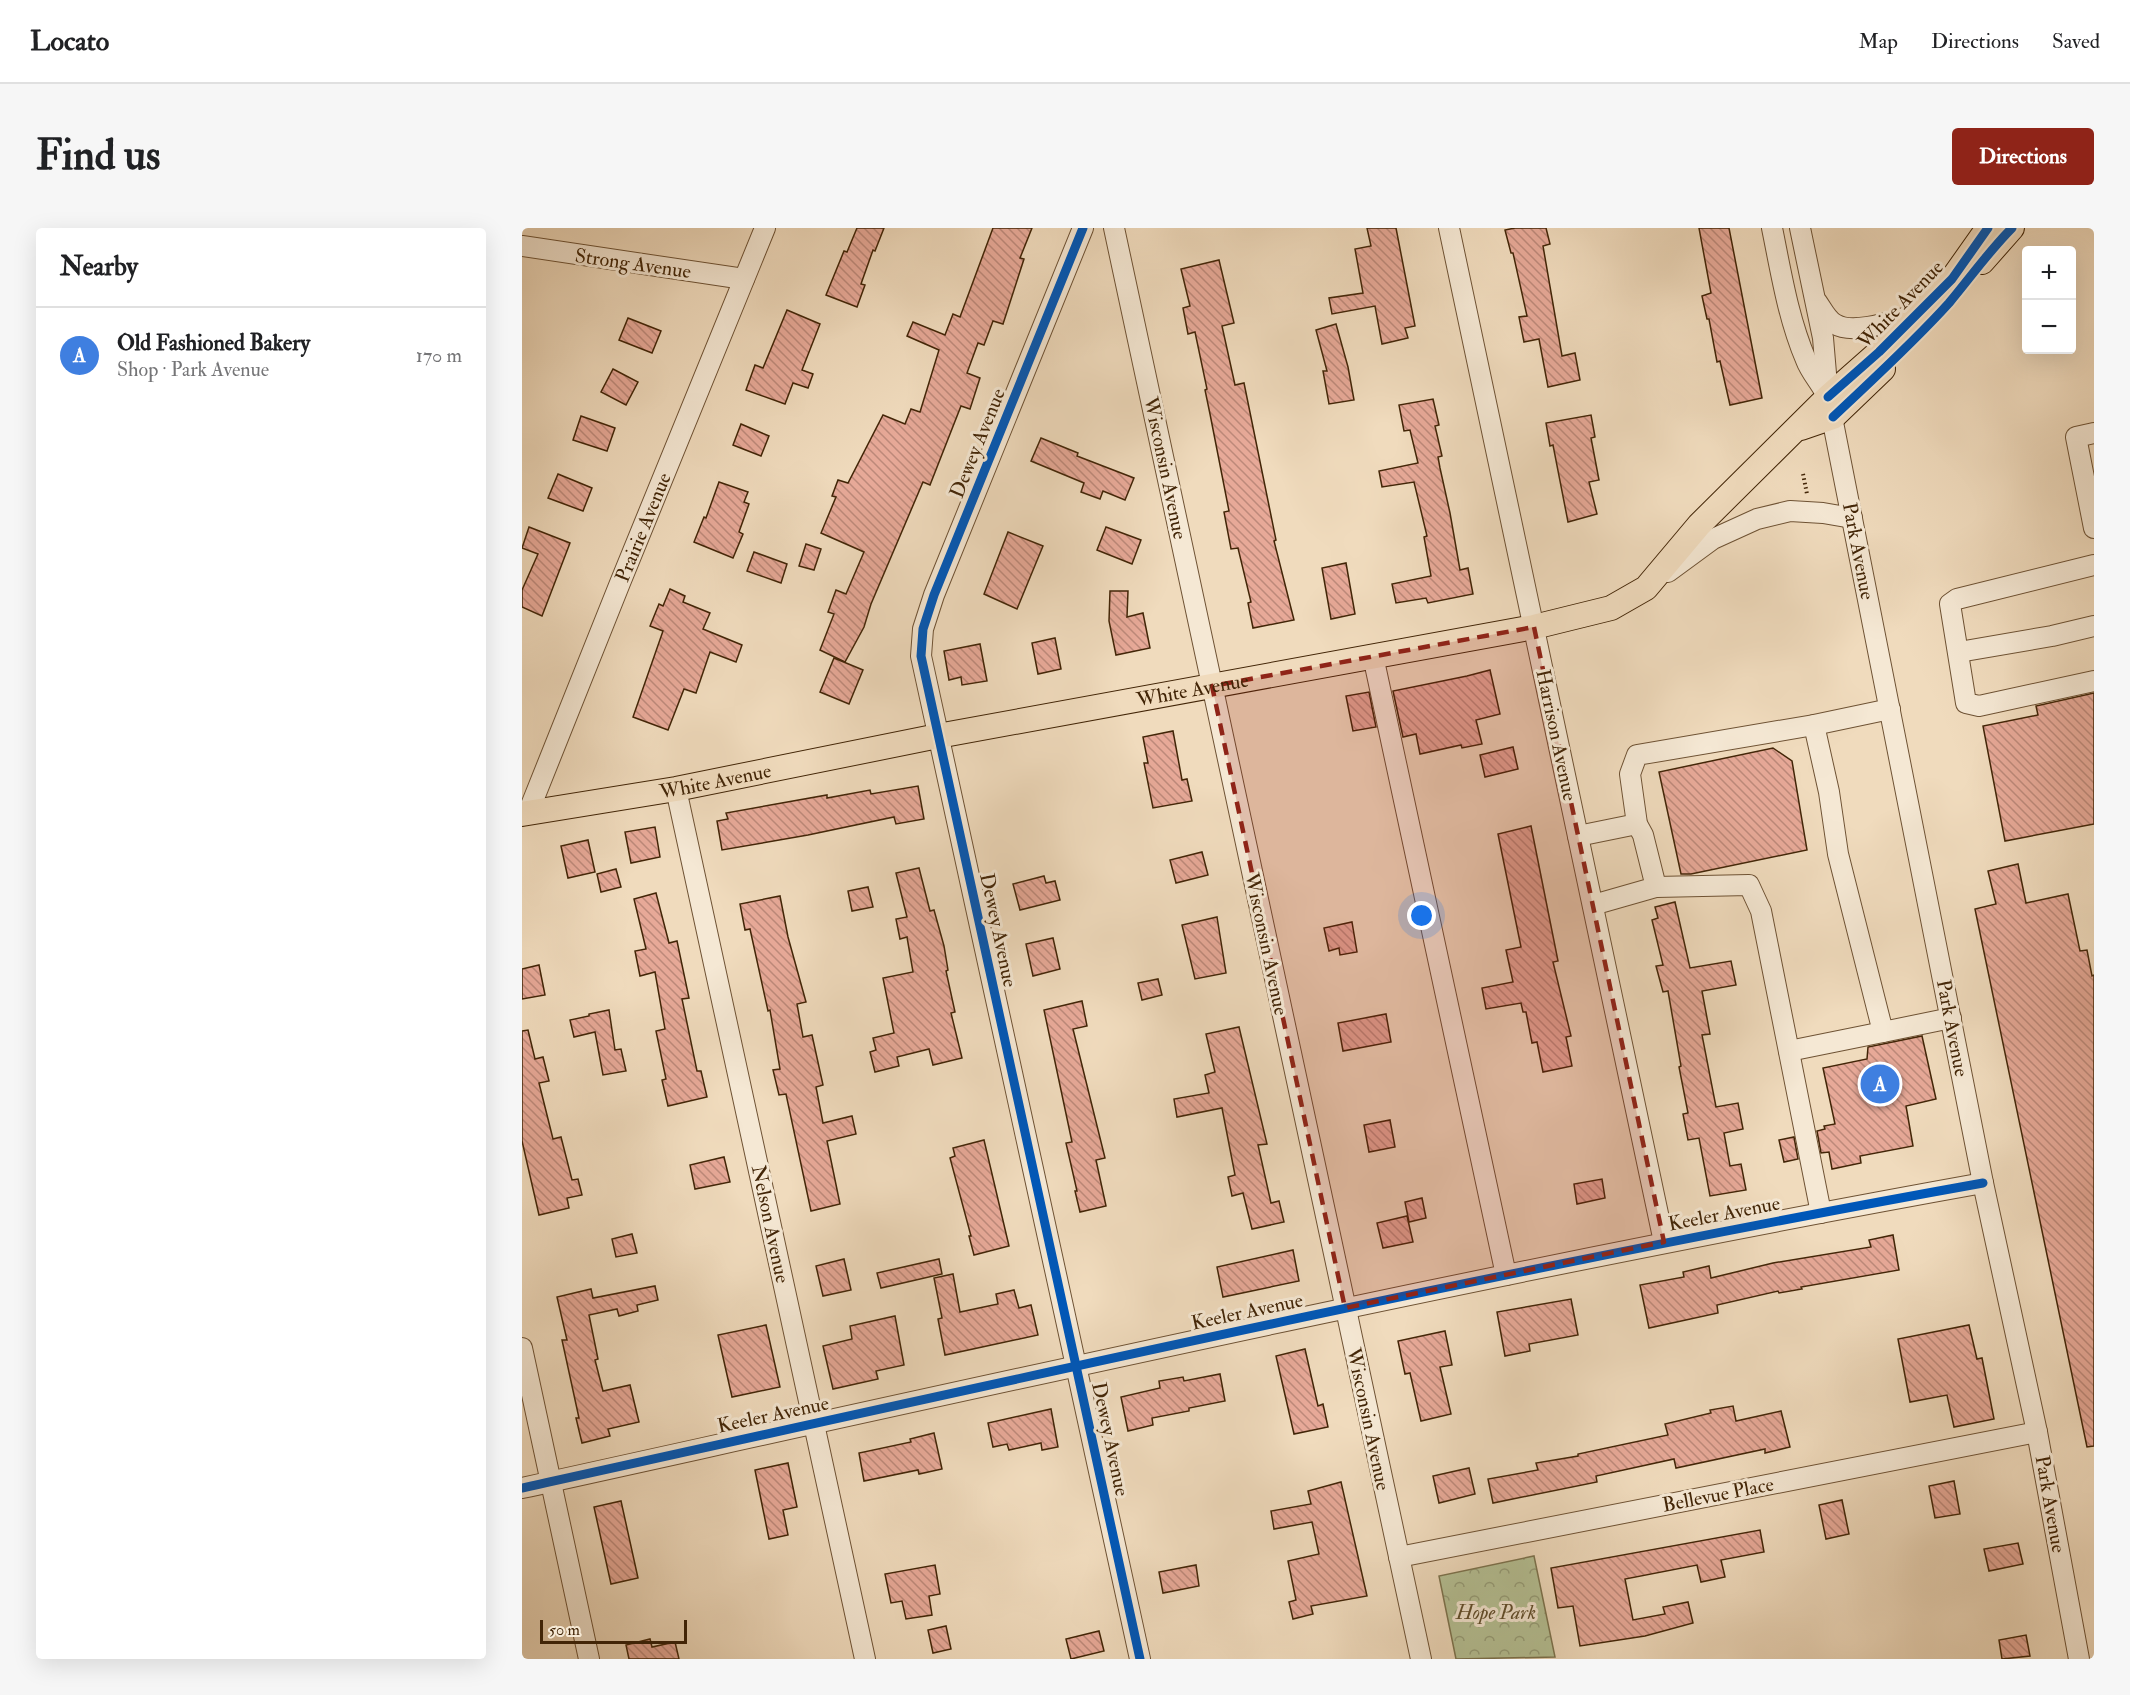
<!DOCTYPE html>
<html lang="en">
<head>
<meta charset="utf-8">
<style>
	:root { --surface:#fff; --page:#f6f6f6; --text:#202124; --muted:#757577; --line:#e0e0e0; --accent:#8f2418 }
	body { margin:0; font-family:"IM FELL Double Pica",serif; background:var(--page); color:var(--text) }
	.controls { position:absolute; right:18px; top:18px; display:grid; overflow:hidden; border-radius:6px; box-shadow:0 6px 24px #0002 }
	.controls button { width:54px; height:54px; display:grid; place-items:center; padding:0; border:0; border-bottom:2px solid var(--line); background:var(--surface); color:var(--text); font:30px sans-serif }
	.scale { position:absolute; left:18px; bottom:15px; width:147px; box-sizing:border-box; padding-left:6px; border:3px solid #422507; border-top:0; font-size:16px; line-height:21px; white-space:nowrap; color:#422507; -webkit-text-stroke:4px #f5e8d4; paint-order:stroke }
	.you { position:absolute; left:900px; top:688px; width:21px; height:21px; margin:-15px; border:4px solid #fff; border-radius:50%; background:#1a73e8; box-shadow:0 0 0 9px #1a73e833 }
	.badge { display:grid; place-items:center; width:39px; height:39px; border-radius:50%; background:var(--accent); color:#fff; font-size:20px; font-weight:700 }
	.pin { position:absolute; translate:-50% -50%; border:3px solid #fff; box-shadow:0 2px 6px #0006 }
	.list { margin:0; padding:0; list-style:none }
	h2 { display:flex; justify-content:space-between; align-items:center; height:78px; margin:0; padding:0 24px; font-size:26px }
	h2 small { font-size:20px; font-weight:400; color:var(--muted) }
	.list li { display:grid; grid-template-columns:39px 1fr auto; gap:18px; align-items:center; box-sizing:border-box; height:96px; padding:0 24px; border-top:2px solid var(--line) }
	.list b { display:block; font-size:22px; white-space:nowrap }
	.list p { margin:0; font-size:20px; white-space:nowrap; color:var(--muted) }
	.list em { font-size:20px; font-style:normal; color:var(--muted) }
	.map { position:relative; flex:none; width:1572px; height:1431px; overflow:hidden; border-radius:6px }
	header { display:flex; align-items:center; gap:36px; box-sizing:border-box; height:84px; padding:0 30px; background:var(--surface); border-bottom:2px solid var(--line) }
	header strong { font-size:28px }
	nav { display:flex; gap:33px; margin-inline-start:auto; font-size:21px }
	.intro { display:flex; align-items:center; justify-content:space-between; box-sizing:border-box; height:144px; padding:0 36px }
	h1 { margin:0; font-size:42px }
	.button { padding:15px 27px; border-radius:6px; background:var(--accent); color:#fff; font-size:21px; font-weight:700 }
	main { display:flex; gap:36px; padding:0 36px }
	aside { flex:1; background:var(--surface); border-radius:6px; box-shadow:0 6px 24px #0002 }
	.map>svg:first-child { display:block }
	.park { fill:url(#park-crowns); stroke:#7c734e; stroke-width:1.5 }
	.building { fill:url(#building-back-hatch); stroke:#422507; stroke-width:1.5 }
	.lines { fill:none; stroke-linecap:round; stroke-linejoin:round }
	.minor-casing { stroke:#6e5234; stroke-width:22 }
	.major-casing { stroke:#422507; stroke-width:26 }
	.path { stroke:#422507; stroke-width:4; stroke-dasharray:1.5 3; stroke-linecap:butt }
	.minor { stroke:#f5e8d4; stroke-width:20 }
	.major { stroke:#f0dbbd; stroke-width:24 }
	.cycleway-casing { stroke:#f5e8d4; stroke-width:13 }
	.cycleway { stroke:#0057b8; stroke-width:9 }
	.marked { fill:#8f2418; fill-opacity:0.2; stroke:#8f2418; stroke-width:4.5; stroke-dasharray:12 8; stroke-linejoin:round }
	.labels { text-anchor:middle; stroke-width:6; stroke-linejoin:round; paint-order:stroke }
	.street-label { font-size:20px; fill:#422507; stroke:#f5e8d4 }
	.park-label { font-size:20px; font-style:italic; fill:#5f4c2a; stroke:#f5e8d4 }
</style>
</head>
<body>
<header>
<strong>Locato</strong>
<nav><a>Map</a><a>Directions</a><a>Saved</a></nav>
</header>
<div class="intro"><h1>Find us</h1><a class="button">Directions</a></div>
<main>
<aside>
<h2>Nearby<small></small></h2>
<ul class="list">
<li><span class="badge" style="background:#3f7fe0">A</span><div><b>Old Fashioned Bakery</b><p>Shop · Park Avenue</p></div><em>170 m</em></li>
</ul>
</aside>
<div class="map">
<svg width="1572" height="1431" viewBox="0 0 1572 1431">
	<defs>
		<pattern id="park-crowns" width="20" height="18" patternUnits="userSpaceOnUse" patternTransform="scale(1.5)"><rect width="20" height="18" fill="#b5c195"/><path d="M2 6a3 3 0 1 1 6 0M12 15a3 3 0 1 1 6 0" fill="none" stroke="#959d78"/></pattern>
		<pattern id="building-back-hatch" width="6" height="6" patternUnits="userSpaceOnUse" patternTransform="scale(1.5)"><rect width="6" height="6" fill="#e7a998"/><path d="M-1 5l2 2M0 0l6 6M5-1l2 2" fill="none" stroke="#bd897a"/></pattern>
	</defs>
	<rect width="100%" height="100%" fill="#f0dbbd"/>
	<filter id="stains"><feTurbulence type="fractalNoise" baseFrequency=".00333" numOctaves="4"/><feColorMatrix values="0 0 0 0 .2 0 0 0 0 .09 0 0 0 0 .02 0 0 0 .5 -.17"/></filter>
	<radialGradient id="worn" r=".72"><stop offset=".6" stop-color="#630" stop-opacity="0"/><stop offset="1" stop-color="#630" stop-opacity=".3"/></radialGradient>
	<polygon class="park" points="1012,1328 1033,1429 934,1431 917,1348"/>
	<g class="building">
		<polygon points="335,0 362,0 353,23 351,22 339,56 343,57 335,79 304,67 322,23 325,24"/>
		<polygon points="471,0 510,0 498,30 502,31 481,96 471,93 462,117 456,115 445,145 458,150 448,181 439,178 408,257 401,254 349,376 342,399 323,434 298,422 312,386 306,384 314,362 324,366 342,324 299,305 314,269 310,268 316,252 326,255 361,187 383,196 389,181 398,184 417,122 385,108 391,94 423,107 431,86 438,89"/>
		<polygon points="845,0 874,0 893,98 883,100 886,110 860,116 853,78 810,86 807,70 841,65 833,21 849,18"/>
		<polygon points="993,0 1024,0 1028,16 1021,18 1040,128 1053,125 1058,152 1026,159 1017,111 1002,114 997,89 1005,88 991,25 989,25 983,2"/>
		<polygon points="1177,0 1207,0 1240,170 1208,177 1198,133 1195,134 1187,91 1185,91 1180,68 1189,65"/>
		<polygon points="697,32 712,95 700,98 713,157 722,155 754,312 752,313 772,392 731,400 726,375 729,374 716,320 709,321 702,284 707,283 688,186 683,162 685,161 673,104 666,106 661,80 668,78 659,41"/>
		<polygon points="265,82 298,96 280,142 291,146 286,160 271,155 263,176 224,162 233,137 241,140"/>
		<polygon points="106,90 139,103 130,125 97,112"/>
		<polygon points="814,96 826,139 832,172 807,176 801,143 805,143 794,102"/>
		<polygon points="91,141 116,154 104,177 79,164"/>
		<polygon points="911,171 917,197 913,198 920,228 916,229 918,240 928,285 938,342 946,340 951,366 906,375 904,370 874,375 870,356 909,348 902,309 905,308 892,254 860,259 857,243 896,235 888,202 882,203 877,177"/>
		<polygon points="1069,187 1073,209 1069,210 1077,252 1067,254 1075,286 1046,294 1031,217 1028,218 1024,195"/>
		<polygon points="59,188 93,200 85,223 51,212"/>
		<polygon points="219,196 247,208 239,228 211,217"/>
		<polygon points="519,210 556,225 555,228 612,250 603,272 581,263 578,271 559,264 562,255 509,233"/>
		<polygon points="36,246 70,260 61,283 26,270"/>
		<polygon points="197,254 226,264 222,274 227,276 217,304 221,306 211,330 172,314 182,289 184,290"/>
		<polygon points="7,299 48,315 20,388 0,379 0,362 16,326 0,320"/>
		<polygon points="584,299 619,312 610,336 575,322"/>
		<polygon points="486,304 521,318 495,381 462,366"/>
		<polygon points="284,316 299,321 292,342 277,338"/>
		<polygon points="232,324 265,336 259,355 225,343"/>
		<polygon points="824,335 833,386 809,391 800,340"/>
		<polygon points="148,361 163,368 161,374 188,385 181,401 220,417 214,434 188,424 174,465 162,461 146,502 111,489 141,403 128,398 137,376 141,378"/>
		<polygon points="588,363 606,363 605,389 621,385 628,420 594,427 587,393"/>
		<polygon points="533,410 539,441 516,446 510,415"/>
		<polygon points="458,416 465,453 440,457 439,449 427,452 422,423"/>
		<polygon points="312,430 341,442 327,476 298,464"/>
		<polygon points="968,442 978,486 954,492 960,516 940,520 939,517 898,526 894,506 881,509 871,463 945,448"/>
		<polygon points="847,464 854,499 831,503 824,468"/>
		<polygon points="1572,465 1572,596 1483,613 1461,498 1516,487 1514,478"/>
		<polygon points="651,503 660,552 665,551 670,573 631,580 622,535 626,535 621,509"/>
		<polygon points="991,519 996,541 963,549 958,527"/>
		<polygon points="1251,520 1270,533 1285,622 1169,646 1159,646 1137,544"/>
		<polygon points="396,558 402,591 374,596 372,589 286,607 200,622 195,593 206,591 204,585 305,567 305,570 348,562 349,566"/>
		<polygon points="1009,598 1036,733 1031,734 1049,808 1044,809 1050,838 1021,844 1015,814 1010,815 1004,784 1001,784 999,775 964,781 960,760 991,754 984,722 999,719 976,606"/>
		<polygon points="133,599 138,629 109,635 103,604"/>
		<polygon points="66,612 73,644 46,650 39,618"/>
		<polygon points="680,624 686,647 654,655 648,632"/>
		<polygon points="1496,636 1504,675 1546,666 1558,723 1565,722 1570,748 1572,747 1572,1218 1565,1219 1453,681 1474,676 1466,643"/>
		<polygon points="397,640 408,683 412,682 422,718 426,742 424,743 433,784 429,785 440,830 411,837 407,821 375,829 377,838 353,844 348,824 354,822 351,810 372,805 361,750 391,744 385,709 378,711 374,691 385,689 374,645"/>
		<polygon points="94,641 99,659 79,664 75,646"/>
		<polygon points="522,648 524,655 533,653 538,672 498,682 491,656"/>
		<polygon points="346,659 351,679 330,683 326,663"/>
		<polygon points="134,665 147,715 155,713 167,770 160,771 175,843 179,843 185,869 146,878 140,852 144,851 134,803 143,801 133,744 118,748 113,723 124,721 112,671"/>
		<polygon points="258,668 266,709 284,774 275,776 281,809 290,807 301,857 294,859 301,895 330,888 334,906 305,913 318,976 289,983 264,866 257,867 251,842 258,841 248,782 246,783 228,701 223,702 218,676"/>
		<polygon points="1153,674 1168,740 1209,733 1214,757 1180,763 1188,806 1180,807 1194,879 1216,875 1221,901 1202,905 1208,938 1219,936 1224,962 1188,968 1177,910 1166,912 1161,886 1166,885 1157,839 1159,838 1146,763 1141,764 1134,738 1141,737 1130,692 1136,690 1133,679"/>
		<polygon points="695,689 704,745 673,751 660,697"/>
		<polygon points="830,694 835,724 818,727 817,720 807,723 802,700"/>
		<polygon points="531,710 538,741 511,748 504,716"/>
		<polygon points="17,737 23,767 0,771 0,741"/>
		<polygon points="636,751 640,767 620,772 616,755"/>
		<polygon points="560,773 565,798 551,801 583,930 574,932 584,978 558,984 553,963 555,963 544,915 550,914 522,782"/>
		<polygon points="87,782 93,822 99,821 104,843 81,847 73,804 52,809 48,792 67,788 67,786"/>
		<polygon points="864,786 869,814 821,823 816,795"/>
		<polygon points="717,799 745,916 736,917 749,975 757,973 762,994 730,1001 721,965 710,968 706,949 713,947 700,880 655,889 652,871 687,865 683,847 693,844 684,806"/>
		<polygon points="6,802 13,831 21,829 27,853 17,855 31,911 39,909 50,952 56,951 60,967 45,970 47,980 17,987 0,913 0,803"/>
		<polygon points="1400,808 1414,871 1384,878 1391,918 1338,928 1339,935 1310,941 1307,924 1299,925 1295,903 1303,901 1302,898 1313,896 1301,840 1345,831 1346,819"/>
		<polygon points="868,892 873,919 847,924 842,897"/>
		<polygon points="1272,909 1276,931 1262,934 1257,912"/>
		<polygon points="462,912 487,1018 452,1027 447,1008 449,1008 428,930 433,928 431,920"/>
		<polygon points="202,929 208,954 173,961 168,937"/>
		<polygon points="1080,951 1083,970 1055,976 1052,956"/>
		<polygon points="900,970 904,990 887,994 883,974"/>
		<polygon points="885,988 891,1014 861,1020 855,995"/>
		<polygon points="110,1006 115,1025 94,1029 90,1011"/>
		<polygon points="1371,1007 1377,1042 1279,1059 1280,1061 1257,1065 1256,1063 1195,1077 1196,1085 1127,1100 1118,1057 1162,1049 1161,1044 1187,1038 1189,1050 1251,1035 1349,1019 1347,1012"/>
		<polygon points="771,1022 777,1053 701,1069 695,1039"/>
		<polygon points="322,1031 329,1062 301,1068 294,1038"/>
		<polygon points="417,1031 420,1046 359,1060 355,1045"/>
		<polygon points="431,1046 438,1084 476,1076 474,1066 492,1062 497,1080 509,1077 516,1107 423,1127 416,1091 420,1090 412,1050"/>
		<polygon points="133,1058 136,1072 115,1077 116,1083 97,1088 95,1081 67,1087 76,1131 73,1132 81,1163 108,1157 117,1194 86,1201 88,1208 60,1215 54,1190 57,1190 40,1112 45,1112 35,1069 69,1061 71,1070"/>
		<polygon points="1049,1071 1056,1107 1007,1116 1008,1123 983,1128 975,1084"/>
		<polygon points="373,1088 382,1137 354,1143 356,1151 311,1161 301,1118 330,1111 328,1098"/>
		<polygon points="244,1097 258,1159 210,1169 196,1107"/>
		<polygon points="1447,1097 1455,1131 1460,1130 1472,1191 1432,1199 1425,1167 1388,1174 1376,1111"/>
		<polygon points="923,1103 930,1137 918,1139 929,1186 899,1193 888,1145 883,1146 876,1113"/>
		<polygon points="783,1121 796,1178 801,1176 806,1199 772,1206 754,1128"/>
		<polygon points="698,1146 703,1173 667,1180 667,1183 630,1190 631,1197 606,1203 599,1169 638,1160 637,1153 661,1149 662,1153"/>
		<polygon points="1211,1178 1214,1193 1259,1183 1268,1219 1243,1225 1243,1221 1154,1240 1152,1231 1074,1248 1075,1254 971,1275 966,1251 1016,1242 1014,1235 1056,1228 1056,1226 1146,1207 1143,1196 1189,1185 1188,1182"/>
		<polygon points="529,1181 536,1219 520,1222 519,1215 487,1222 485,1216 471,1219 466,1195"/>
		<polygon points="412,1205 420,1241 397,1246 396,1242 342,1253 337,1225 389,1214 388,1211"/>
		<polygon points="266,1235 275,1279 261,1282 266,1307 247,1311 233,1242"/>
		<polygon points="947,1240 953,1266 917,1275 911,1248"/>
		<polygon points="1432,1253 1438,1286 1413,1290 1407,1258"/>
		<polygon points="819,1254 845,1368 789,1378 791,1386 771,1391 767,1374 774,1372 766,1333 797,1326 790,1294 752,1301 749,1283 789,1276 786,1263"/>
		<polygon points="1320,1272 1327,1306 1304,1311 1297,1277"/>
		<polygon points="99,1273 116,1350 89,1356 72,1279"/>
		<polygon points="1238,1302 1242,1324 1199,1332 1203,1349 1179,1354 1175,1337 1103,1351 1111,1392 1143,1386 1141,1379 1166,1374 1171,1395 1123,1408 1058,1418 1051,1378 1036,1380 1029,1340"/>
		<polygon points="1496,1315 1501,1336 1467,1343 1462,1321"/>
		<polygon points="413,1337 418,1366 407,1368 410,1387 384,1391 380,1373 369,1375 363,1346"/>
		<polygon points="674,1337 677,1358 641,1365 637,1344"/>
		<polygon points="424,1398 429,1421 411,1425 406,1402"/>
		<polygon points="577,1403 582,1423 549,1431 544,1411"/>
		<polygon points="1504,1407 1508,1428 1480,1431 1477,1412"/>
		<polygon points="128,1411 130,1419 153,1414 157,1431 107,1431 104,1417"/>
	</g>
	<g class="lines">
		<defs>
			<g id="minor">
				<polyline points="561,0 412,367 401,401 399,428 618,1431"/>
				<polyline points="592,0 899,1431"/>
				<polyline points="927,0 1142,1014"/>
				<path d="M1250,0C1259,44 1266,90 1284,132C1288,143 1297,153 1303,164"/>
				<polyline points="1278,0 1301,110 1306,169 1461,955 1515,1204 1557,1431"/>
				<polyline points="0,18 222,51"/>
				<path d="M1295,74C1300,81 1305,92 1313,96C1332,108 1376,91 1396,86"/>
				<polyline points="1572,205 1554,209 1572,300"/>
				<polyline points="1572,337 1435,371 1428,376 1444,475 1457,478 1572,453"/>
				<polyline points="1146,344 1191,311 1235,291 1268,283 1301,285 1330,290"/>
				<polyline points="1437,424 1530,408 1572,398"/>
				<polyline points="851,428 984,1047"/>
				<polyline points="1292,497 1307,564 1316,626 1361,804 1429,790"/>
				<polyline points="154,561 343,1431"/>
				<path id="s1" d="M6,585L98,355L243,0"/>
				<polyline points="1056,608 1115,596"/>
				<polyline points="1134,659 1121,607 1115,596 1108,546 1115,527 1292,497 1368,481"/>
				<polyline points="1071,677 1134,659 1227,657 1239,683 1299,985"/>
				<polyline points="1267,823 1361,804"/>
				<polyline points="0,1120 67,1431"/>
				<path d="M0,1260C486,1153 971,1043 1461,955"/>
				<polyline points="877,1329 1515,1204"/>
			</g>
			<g id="major">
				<polyline points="1460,34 1490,0"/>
				<polyline points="1279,200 1311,189 1361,141"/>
				<path id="s2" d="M0,586L154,561L416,508L1012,399L1089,380L1124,360L1177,297L1306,169L1357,124L1430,51L1466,0"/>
			</g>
		</defs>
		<use href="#minor" class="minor-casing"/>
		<use href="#major" class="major-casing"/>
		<polyline class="path" points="1281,246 1285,266"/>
		<use href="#minor" class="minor"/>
		<use href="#major" class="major"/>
		<defs>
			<g id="cycleway">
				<polyline points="561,0 412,367 401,401 399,428 618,1431"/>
				<polyline points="1306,169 1357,124 1430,51 1466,0"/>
				<path d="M1311,189C1350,152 1391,115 1427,75C1448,50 1467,23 1490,0"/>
				<path d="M0,1260C486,1153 971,1043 1461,955"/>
			</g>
		</defs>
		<use href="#cycleway" class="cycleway-casing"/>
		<use href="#cycleway" class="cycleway"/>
	</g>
	<path class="marked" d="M1012,399L1142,1014L823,1080L690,458Z"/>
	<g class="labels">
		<g class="street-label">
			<text transform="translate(111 35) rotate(8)" y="7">Strong Avenue</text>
			<text transform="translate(1378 76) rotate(-46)" y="7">White Avenue</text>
			<text transform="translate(455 215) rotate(-68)" y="7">Dewey Avenue</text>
			<text transform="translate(644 240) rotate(78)" y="7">Wisconsin Avenue</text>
			<text dy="7" stroke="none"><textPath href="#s1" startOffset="308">Prairie Avenue</textPath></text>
			<text transform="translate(1337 323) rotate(79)" y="7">Park Avenue</text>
			<text dy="7" stroke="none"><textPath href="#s2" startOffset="682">White Avenue</textPath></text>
			<text transform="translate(1035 507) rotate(78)" y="7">Harrison Avenue</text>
			<text dy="7" stroke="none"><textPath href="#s2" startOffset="196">White Avenue</textPath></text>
			<text transform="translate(477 702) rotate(78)" y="7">Dewey Avenue</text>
			<text transform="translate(745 716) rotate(78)" y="7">Wisconsin Avenue</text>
			<text transform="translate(1431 800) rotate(79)" y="7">Park Avenue</text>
			<text transform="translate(1202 985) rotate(-11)" y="7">Keeler Avenue</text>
			<text transform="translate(249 996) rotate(78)" y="7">Nelson Avenue</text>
			<text transform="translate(725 1083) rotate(-12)" y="7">Keeler Avenue</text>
			<text transform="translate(251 1186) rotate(-12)" y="7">Keeler Avenue</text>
			<text transform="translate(847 1191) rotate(78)" y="7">Wisconsin Avenue</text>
			<text transform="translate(589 1211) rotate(78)" y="7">Dewey Avenue</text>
			<text transform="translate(1196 1266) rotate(-11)" y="7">Bellevue Place</text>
			<text transform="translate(1529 1276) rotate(80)" y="7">Park Avenue</text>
		</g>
		<g class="park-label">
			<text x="974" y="1391">Hope Park</text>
		</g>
	</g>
	<rect width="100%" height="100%" filter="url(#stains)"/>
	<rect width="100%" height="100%" fill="url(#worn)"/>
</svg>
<div class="controls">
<button>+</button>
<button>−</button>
</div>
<div class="scale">50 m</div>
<div class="you"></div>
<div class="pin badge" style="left:1358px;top:856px;background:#3f7fe0">A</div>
</div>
</main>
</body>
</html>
